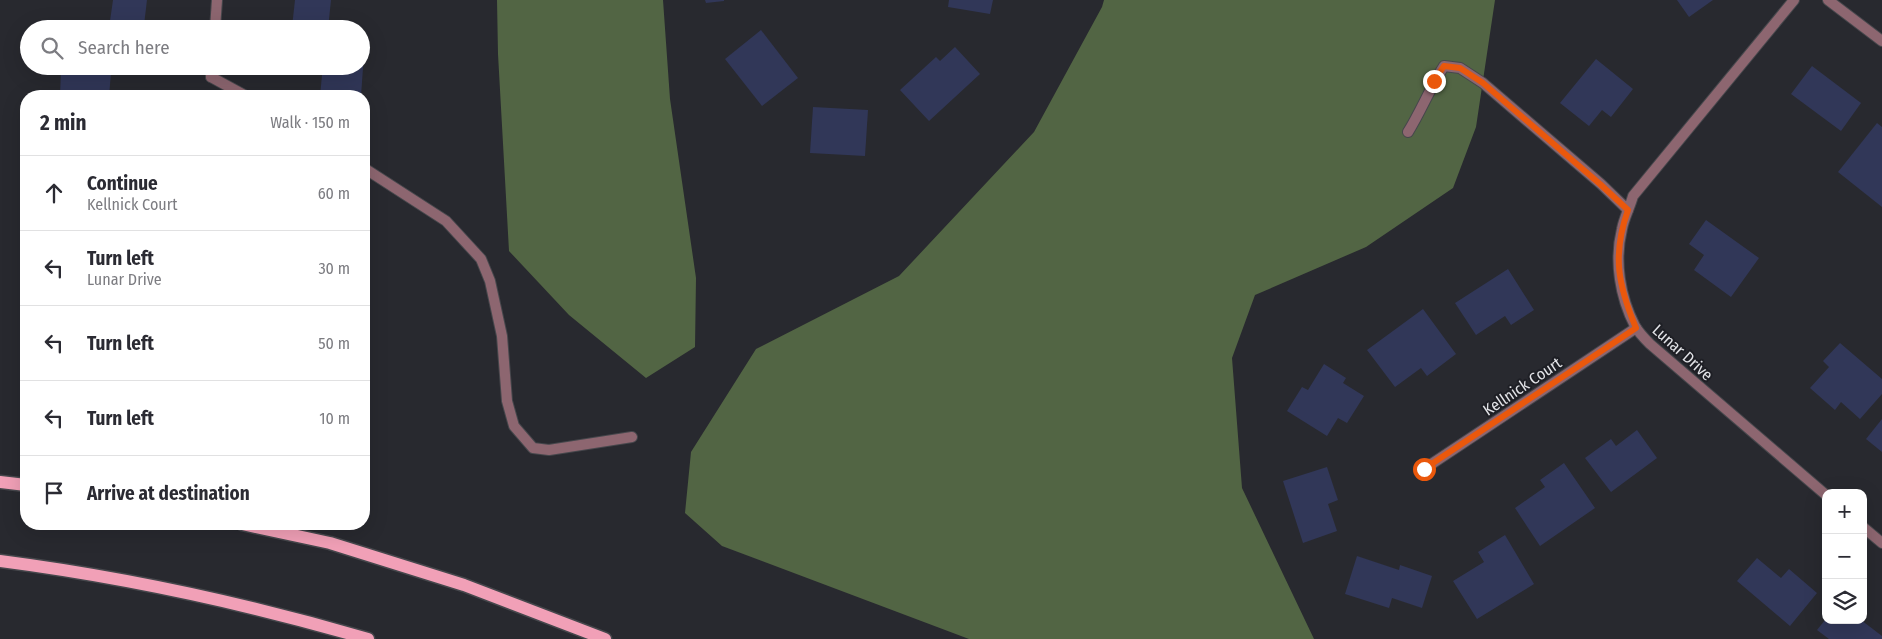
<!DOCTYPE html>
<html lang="en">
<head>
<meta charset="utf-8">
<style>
	:root { --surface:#fff; --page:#f2f2f3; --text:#2b2b33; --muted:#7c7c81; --line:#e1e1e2 }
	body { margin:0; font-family:"Fira Sans Condensed",sans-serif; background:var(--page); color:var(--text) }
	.controls { position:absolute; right:15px; bottom:15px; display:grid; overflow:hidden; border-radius:10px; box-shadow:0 5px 20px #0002 }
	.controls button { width:45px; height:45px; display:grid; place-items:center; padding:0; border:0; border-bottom:1px solid var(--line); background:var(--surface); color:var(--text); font:25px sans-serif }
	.stop { position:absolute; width:15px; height:15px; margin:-11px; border:4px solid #ea580c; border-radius:50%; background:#fff }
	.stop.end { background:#ea580c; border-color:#fff; box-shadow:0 1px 5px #0008 }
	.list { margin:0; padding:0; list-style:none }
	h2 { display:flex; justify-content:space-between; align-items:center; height:65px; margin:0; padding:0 20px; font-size:21px }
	h2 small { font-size:16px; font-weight:400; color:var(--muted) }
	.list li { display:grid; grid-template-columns:32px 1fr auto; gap:15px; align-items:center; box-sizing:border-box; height:75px; padding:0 20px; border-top:1px solid var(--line) }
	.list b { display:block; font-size:19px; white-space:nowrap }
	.list p { margin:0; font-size:16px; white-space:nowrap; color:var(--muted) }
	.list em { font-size:16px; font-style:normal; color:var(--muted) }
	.icon { flex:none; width:28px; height:28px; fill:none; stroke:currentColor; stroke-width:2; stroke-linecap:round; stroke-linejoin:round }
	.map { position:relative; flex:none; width:1882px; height:639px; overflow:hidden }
	.search { position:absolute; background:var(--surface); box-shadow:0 5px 20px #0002; left:20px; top:20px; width:350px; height:55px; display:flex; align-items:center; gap:12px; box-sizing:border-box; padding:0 18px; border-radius:28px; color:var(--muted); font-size:19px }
	.panel { position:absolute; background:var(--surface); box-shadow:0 5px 20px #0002; left:20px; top:90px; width:350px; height:440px; border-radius:20px }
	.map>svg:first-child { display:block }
	.forest { fill:#526544 }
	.building { fill:#313758 }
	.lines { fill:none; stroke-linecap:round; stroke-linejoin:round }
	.service-casing { stroke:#46474c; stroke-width:12 }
	.minor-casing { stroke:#46474c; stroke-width:12 }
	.primary-casing { stroke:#46474c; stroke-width:15 }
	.service { stroke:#8d6670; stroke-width:10 }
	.minor { stroke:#8d6670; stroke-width:10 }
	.primary { stroke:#f1a0b7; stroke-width:12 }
	.route { stroke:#ea580c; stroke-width:6 }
	.labels { text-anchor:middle; stroke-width:4; stroke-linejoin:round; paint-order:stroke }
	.street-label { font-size:16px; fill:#e2e3e7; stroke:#1e1f25 }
</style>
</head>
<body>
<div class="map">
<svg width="1882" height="639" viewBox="0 0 1882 639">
	<rect width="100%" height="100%" fill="#28292f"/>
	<g class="forest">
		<polygon points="497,0 663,0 670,99 696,278 695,347 646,378 569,315 509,251 498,54"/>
		<polygon points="1104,0 1495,0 1476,127 1453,188 1366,247 1255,295 1232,358 1242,488 1314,639 969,639 722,546 685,513 691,452 756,349 899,276 1034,132 1102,7"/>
	</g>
	<g class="building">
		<polygon points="113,0 147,0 144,25 110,21"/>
		<polygon points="295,0 331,0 328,29 292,27"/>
		<polygon points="705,0 724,0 724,1 706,3"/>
		<polygon points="949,0 993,0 990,14 948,7"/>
		<polygon points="1677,0 1713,0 1689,17"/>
		<polygon points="761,30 798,78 762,106 725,59"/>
		<polygon points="955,47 980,74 929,121 900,90 936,57 940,61"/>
		<polygon points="361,54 364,54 361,96 320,96 322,75 326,75 327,66 361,66"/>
		<polygon points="1596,59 1633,89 1611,117 1602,110 1589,126 1560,103"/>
		<polygon points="1812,66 1861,103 1841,131 1791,94"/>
		<polygon points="61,70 111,73 109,96 60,96"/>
		<polygon points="813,107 868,110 865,156 810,153"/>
		<polygon points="1877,123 1882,127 1882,207 1838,172"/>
		<polygon points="1706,220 1759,258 1731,297 1694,270 1704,255 1689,244"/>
		<polygon points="1508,269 1534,310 1511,325 1505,316 1476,335 1455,303"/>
		<polygon points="1423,309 1456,354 1427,376 1421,368 1395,387 1367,350"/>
		<polygon points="1840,343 1882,379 1882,394 1860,419 1841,402 1835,410 1810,388 1829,367 1823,361"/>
		<polygon points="1324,364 1346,378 1343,383 1364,396 1347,423 1338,418 1327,436 1287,411 1302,387 1308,390"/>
		<polygon points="1882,419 1882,452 1866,439"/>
		<polygon points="1637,430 1657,458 1611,492 1585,458 1611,439 1616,446"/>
		<polygon points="1564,463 1595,508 1540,546 1515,508 1545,487 1540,480"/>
		<polygon points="1327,467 1338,500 1328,504 1337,531 1303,543 1283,481"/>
		<polygon points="1505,535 1534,584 1477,619 1453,581 1484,562 1478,552"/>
		<polygon points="1357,556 1399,570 1400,565 1432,576 1422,608 1392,598 1389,608 1345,594"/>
		<polygon points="1757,558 1781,578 1789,569 1817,593 1790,626 1737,581"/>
		<polygon points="1825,620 1861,620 1882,636 1882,639 1829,639 1817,630"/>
	</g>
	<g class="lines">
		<defs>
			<g id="service">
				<polyline points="211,77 246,96"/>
				<path d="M1408,132C1421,111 1430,88 1444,66L1460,68L1483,83L1601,184L1628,210"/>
				<polyline points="364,168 446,221 481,259 490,281 502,336 507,401 514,426 533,448 549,450 632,437"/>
			</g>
			<g id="minor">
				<path d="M1794,0L1633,196C1630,207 1624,218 1622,229C1614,261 1620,297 1635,326C1639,333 1645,339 1650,344L1826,495"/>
				<polyline points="1828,0 1882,41"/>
				<polyline points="215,29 217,0"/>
				<polyline points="211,77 212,66"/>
				<polyline points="1424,469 1636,328"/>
				<polyline points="1863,527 1882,543"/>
			</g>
			<g id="primary">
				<polyline points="0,482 26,485"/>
				<polyline points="242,524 330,543 464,585 605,639"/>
				<path d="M0,561C124,577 248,604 368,639"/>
			</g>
		</defs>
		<use href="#service" class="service-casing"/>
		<use href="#minor" class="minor-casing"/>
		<use href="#primary" class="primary-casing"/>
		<use href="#service" class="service"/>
		<use href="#minor" class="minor"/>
		<use href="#primary" class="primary"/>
	</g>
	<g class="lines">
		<path class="route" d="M1424,469L1636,328C1618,285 1612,255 1628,210L1600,184L1483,83L1460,68L1444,66L1434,81"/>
	</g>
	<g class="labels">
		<g class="street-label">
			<text transform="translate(1683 352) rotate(42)" y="6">Lunar Drive</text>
			<text transform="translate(1522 386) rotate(-34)" y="6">Kellnick Court</text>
		</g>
	</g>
</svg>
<div class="controls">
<button>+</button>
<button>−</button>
<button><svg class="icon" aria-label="layers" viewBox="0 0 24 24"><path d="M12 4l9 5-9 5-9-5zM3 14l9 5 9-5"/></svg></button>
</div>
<div class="stop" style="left:1424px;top:469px"></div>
<div class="stop end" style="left:1434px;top:81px"></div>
<div class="search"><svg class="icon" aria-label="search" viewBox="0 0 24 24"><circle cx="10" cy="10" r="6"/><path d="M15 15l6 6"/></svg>Search here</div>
<section class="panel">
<h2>2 min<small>Walk · 150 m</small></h2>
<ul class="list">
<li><svg class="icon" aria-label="ahead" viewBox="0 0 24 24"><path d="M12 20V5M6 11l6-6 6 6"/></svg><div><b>Continue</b><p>Kellnick Court</p></div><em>60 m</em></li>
<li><svg class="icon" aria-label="left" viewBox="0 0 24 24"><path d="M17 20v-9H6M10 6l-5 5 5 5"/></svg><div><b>Turn left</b><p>Lunar Drive</p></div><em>30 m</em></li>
<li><svg class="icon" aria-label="left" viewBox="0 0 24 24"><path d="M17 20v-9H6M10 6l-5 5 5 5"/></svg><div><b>Turn left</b></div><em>50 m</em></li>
<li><svg class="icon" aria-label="left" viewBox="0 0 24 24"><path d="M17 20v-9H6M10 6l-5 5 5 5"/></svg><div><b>Turn left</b></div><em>10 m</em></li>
<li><svg class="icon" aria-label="arrive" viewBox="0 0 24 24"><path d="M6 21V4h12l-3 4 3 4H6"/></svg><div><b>Arrive at destination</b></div></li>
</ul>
</section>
</div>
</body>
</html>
